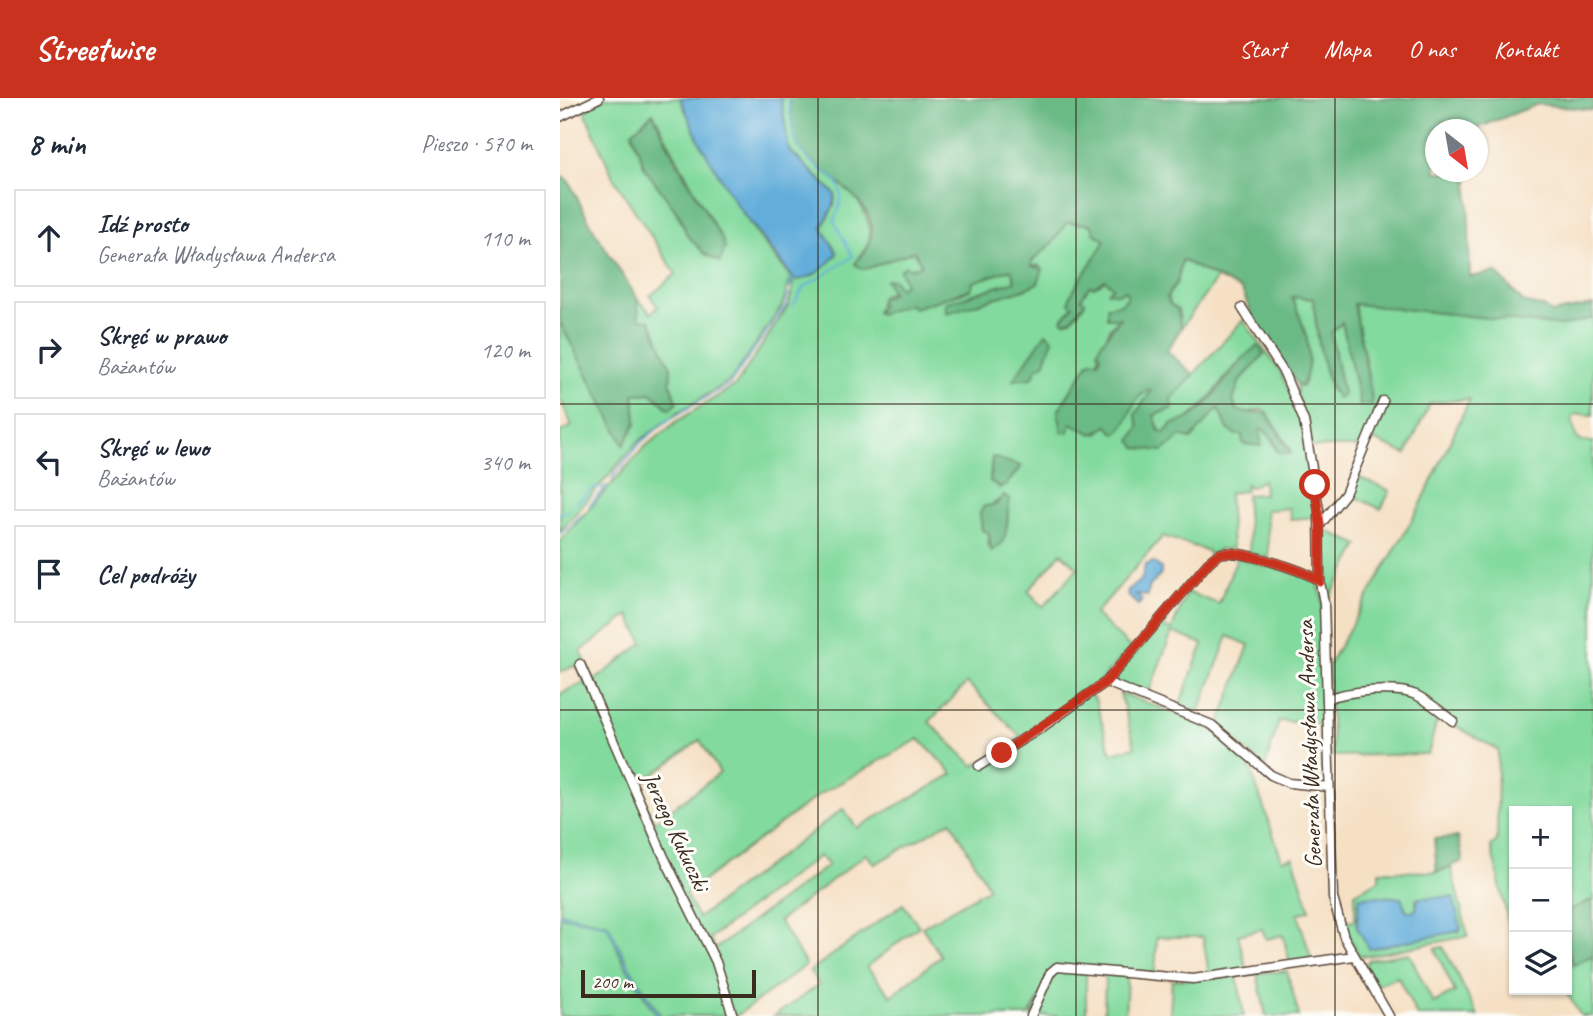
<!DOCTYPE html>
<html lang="pl">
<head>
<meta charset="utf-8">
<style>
	:root { --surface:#fff; --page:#f2f2f3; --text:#1f2937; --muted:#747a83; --line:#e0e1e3; --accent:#c8321e }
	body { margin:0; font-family:Caveat,sans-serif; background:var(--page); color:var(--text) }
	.controls { position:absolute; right:21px; bottom:21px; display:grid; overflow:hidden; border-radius:0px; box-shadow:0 2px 5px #0004 }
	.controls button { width:63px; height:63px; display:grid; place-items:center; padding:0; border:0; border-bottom:2px solid var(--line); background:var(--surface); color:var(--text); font:35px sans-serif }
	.compass { position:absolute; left:865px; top:21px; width:63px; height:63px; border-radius:50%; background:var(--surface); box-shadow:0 2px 5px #0004; rotate:149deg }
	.scale { position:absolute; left:21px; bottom:18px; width:175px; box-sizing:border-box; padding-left:7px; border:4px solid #3b2a1e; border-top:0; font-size:19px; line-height:24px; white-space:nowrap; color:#3b2a1e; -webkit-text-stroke:5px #fdfcf7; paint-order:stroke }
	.stop { position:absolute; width:21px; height:21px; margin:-16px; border:5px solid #c8321e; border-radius:50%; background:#fff }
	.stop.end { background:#c8321e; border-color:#fff; box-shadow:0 2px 7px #0008 }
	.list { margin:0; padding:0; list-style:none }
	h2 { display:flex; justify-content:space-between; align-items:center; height:91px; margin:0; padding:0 28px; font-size:30px }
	h2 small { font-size:23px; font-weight:400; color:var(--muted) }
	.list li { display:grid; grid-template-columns:46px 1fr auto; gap:21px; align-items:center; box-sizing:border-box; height:98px; margin:0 14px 14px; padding:0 14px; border:2px solid var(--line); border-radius:0px }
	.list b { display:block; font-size:26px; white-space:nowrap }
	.list p { margin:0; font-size:23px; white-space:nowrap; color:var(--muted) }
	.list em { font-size:23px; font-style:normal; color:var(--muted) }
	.icon { flex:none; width:38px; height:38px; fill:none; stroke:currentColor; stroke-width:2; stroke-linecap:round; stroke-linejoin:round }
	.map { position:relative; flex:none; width:1033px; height:918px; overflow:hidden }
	header { display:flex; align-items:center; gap:42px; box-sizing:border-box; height:98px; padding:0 35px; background:var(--accent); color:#fff }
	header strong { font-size:33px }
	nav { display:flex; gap:38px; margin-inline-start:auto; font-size:24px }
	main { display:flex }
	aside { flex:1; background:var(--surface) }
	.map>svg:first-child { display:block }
	.green { fill:#83da9e; stroke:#5f825e; stroke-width:2; fill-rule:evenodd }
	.forest { fill:#6aba85; stroke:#527252; stroke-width:2 }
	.water { fill:#62adda; stroke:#4e6c7c; stroke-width:2 }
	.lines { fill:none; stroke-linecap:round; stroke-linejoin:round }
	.stream { stroke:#62adda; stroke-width:2 }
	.minor-casing { stroke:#574537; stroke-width:11 }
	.minor { stroke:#fff; stroke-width:8 }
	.route { stroke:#c8321e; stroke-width:9 }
	.grid { fill:none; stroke:#3b2a1e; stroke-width:2; stroke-opacity:0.55 }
	.labels { text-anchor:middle; stroke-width:6; stroke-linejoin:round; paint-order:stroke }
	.street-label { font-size:24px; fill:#3b2a1e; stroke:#fdfcf7 }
</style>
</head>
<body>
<header>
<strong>Streetwise</strong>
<nav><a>Start</a><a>Mapa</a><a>O nas</a><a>Kontakt</a></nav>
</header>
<main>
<aside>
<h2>8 min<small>Pieszo · 570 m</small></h2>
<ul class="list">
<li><svg class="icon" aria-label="ahead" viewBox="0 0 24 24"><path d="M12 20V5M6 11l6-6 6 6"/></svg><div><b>Idź prosto</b><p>Generała Władysława Andersa</p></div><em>110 m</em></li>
<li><svg class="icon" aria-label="right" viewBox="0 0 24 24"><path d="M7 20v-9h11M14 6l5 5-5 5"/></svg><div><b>Skręć w prawo</b><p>Bażantów</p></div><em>120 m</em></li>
<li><svg class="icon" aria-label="left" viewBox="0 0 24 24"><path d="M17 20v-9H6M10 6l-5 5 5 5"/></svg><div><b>Skręć w lewo</b><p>Bażantów</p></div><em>340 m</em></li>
<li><svg class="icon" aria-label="arrive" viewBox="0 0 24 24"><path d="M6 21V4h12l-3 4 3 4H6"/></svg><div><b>Cel podróży</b></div></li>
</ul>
</aside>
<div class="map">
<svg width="1033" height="918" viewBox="0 0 1033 918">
	<rect width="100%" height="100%" fill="#fdfcf7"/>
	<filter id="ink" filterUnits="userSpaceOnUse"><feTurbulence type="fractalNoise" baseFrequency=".0143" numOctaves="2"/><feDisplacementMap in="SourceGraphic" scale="14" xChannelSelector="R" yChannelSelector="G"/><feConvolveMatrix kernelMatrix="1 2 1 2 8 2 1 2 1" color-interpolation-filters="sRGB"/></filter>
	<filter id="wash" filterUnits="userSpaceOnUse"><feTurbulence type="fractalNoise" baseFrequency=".00686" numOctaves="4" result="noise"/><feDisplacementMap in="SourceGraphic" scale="28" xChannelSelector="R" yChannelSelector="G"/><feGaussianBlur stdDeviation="1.57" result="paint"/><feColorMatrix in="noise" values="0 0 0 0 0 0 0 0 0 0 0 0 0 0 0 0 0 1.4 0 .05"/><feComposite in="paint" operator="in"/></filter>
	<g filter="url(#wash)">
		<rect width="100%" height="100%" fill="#f5e0c4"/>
		<g class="green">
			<path d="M44,0H120C149,64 184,125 231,179L222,208L171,282L117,315L78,344L0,433V334L12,328L0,300V224L64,346L76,325L74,296L91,295L109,311L117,305L110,285L111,270L90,223L79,221L77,200L91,215L98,209L90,198L116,176L54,81L23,10ZM93,15L165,150L127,137C114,99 83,77 72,34Z"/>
			<path d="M221,0H229C231,13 231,31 236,44C243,63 266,71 280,83C300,101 324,136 299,158L301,171L354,153L362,168L341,172L345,187L323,197L316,214L320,216L349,206L354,210L411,192L413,184L452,171L456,183L385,205L386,215L467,190L483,171L478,167L472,169V163L494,143L507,124L532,127L534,135L545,143L510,198L514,208L503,220L518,215L525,205L521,201L529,188L539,187L545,181L554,190L549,193L568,194L567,200L556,218L560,219L550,230L537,263H530L502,306L508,327L511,325L537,336L545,328L568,318L575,302L588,292L591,293C586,307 571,312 579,328L576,336L593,350L603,353L621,338L631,341L658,309L668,331L676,337L682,336L698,348L700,330C709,333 713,343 716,352H731L708,316L702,311L685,315L677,313L673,303L679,284L704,256L698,248C659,274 652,316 602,336L593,317L613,310L611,301L683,222L720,273L740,317L758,419L730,421L729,410L706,412L709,460L690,455L686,397L704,396L703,382L691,389L685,386L686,393L669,395L672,451H660L649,457L648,453L603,438L535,516L571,550L528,595L535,601L551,655L575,649L560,595L646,626L686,658L722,762L733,759L750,812L738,816L752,864L730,866L723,837L706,841L702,831L678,837L687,872L649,877L643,839H597L595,876L497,868L469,918H214L259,887L250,873L343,806L359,828L307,869L331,898L381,858L362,829L429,790L391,723L315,766L306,756L219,823L246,867L176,918H101L70,870L48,826L0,815V596L25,584L17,567L0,574V443L85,349L116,324L176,287L229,206L234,181L255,176L276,157L262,130L274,107L275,96L229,52ZM432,359L461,369L446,387L430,383ZM439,402L449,406L447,428L428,448L429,435L422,432L420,415ZM501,455L518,470L483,509L468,493ZM69,517L83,545L34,583L21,553ZM407,585L461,639L414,668L369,624ZM359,641L393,676L297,730L283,711L138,820L125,796L260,696ZM140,642L160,675L94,724L78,688ZM259,758L268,766L266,769L155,851L150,840Z"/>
			<polygon points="622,162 657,180 621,230 607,199 617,184"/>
			<path d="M731,198L753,201L758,242L771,293L783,297L771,235L782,224L800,307L811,293L794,205L1003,228L1033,220V317L1017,316L1012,320L1016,339L1022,344H1033V803L1007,813V713H954V839L952,840L931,748L937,743L938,652L878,618L868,656L773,658L768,568L860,408L910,301L870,305L846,356L811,341L801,349H752L737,297V286L742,288C754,264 742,222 731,198Z"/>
			<polygon points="796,378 830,393 821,411 788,396"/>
			<polygon points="765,432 799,447 766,506 762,460"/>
			<polygon points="677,460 755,481 762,497 763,680 761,626 719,623 705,669 659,627 689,547 668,538 639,614 620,606 643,546 612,534 587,599 552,582 611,513 604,531 612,531 627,494 659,506"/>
			<path d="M891,770L908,838L806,858L798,857L782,823L795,822V795L819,782V773L877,774ZM841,800L847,814L856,813V802L901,830L899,833L860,840L797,829L799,801Z"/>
			<polygon points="0,818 47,827 65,867 97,918 0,918"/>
			<polygon points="1007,848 1013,867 1033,857 1033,918 1021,918 1005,892"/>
			<polygon points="883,849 918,918 857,918 838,879 815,888 805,867 809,862 849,855 873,905 895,894 875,851"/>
			<polygon points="499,871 526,875 526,918 472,918 492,875"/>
			<polygon points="727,873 739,918 706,918 697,875"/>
			<polygon points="545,875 567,878 565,918 544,918"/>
			<polygon points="677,878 684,918 610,918 612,882"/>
		</g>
		<g class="forest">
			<path d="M229,0H1033V12L978,6L915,31L876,32V74H908L910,179L936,174L963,204L984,209L991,215L1033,207V220L1003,228L794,206L812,301V306L800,307L782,224L771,235L783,297L778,300C762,283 756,225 753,201L732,199C744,227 757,259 742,288L737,286L701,239L682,192L622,162L617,184L607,199L610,206L618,212L621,230L607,253L634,277L611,301L613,310L594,317L599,333L604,335L612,326C651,320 665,269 698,248L704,256L679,284L673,303L677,312L685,315L706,314L731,356L718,354L713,341L703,331H700L701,348L683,346L682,337H676L668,331L658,310L631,341L621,338L603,353L577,350L571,343L579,328L575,317L591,293L588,292C568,301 572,327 555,336L548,328L532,336L511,325L508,334H502L498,313L530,263H538L541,257L538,254L540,247L560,220H547V208L561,206L567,200V194L564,192L558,196L548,194L553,189L545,182L534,189L529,188L521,201L525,204L511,222L503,224V220L513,208L509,205L510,198L545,143L534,135L532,127L507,124L494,143L472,163V168L483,171L478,185L467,190L387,215L385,205L455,183L451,171L413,184L411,191L354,210L349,206L320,216L316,214L321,209L320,201L332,195L326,182L333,181L339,190L345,186L340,172L346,168L351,171L362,167L354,153L309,170L301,171L295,166C299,159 305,155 308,149C330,100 248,76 236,43C231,31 231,13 229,0Z"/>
			<polygon points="93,15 115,61 162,141 165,150 160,164 145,156 127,137 121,120 85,71 72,34"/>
			<polygon points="0,77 9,84 32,129 77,200 79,221 90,222 111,270 110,285 117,305 109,311 91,295 74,296 76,325 64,347 0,224"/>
			<polygon points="486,235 493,241 484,266 477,270 472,280 453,282"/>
			<polygon points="432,359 461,368 446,387 440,390 430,383"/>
			<path d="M444,397L450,402C444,421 453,443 431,453L429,435L422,432L420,415L424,408L435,407Z"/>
			<polygon points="898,739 903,763 877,774 874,741"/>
			<polygon points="1029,803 1033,803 1033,857 1013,867 1007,848 1007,813"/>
		</g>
		<g class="water">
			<path d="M120,0H221L229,52L275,96L274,107L262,130L277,155C267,168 253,182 235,182L176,106L140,45Z"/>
			<polygon points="593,464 601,470 601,476 590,488 587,498 576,496 582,503 578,507 567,497 568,492 582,481 585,467"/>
			<polygon points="822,798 841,800 846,812 851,814 856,812 858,800 893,799 901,830 899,833 809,851 797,829 799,801 800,799"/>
		</g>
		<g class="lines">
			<g class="stream">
				<path d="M228,0C231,15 231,35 239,49C258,83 297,72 274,123L293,159"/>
				<polyline points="230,190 232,180"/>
				<polyline points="233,208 243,190 291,160"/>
				<polyline points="51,381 81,344 108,322 170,286 225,208 228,196"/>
				<polyline points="29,408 47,387"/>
				<polyline points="6,414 32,391 45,389"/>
				<polyline points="0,415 3,415"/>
				<polyline points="0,436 21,417"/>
				<polyline points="0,816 48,828 70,872 99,918"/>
			</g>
		</g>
	</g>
	<g filter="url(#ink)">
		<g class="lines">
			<defs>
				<g id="minor">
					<polyline points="0,19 39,0"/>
					<polyline points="682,210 724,275 744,323 759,412 760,484 764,505 773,800 784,839 829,918"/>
					<polyline points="760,427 785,396 823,303"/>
					<polyline points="20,566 104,759 156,864 173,918"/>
					<polyline points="546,584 652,627 711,677 729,685 769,689"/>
					<path d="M767,601C787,593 836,588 856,597C869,603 881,614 893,623"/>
					<path d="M419,668L481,630L546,584L649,464C653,460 657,456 663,455C679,452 750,473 760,484"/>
					<polyline points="471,918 490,875 497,869 633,881 794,858"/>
				</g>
			</defs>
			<use href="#minor" class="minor-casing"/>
			<use href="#minor" class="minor"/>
		</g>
	</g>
	<g class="lines" filter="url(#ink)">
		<path class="route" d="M442,655L546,584L649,464C653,460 657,456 663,455C678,452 750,473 760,484V427L755,387"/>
	</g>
	<path class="grid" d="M258,0V918M516,0V918M775,0V918M0,306H1033M0,612H1033"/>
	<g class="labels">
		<g class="street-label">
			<text transform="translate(749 646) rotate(-92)" y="8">Generała Władysława Andersa</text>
			<text transform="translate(116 733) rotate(65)" y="8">Jerzego Kukuczki</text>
		</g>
	</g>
</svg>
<div class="controls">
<button>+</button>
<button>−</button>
<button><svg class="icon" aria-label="layers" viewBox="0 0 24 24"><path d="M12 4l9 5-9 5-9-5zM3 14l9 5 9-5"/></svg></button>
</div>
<svg class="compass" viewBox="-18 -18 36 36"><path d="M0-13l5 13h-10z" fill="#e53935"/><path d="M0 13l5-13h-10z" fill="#747a83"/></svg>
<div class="scale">200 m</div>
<div class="stop" style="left:755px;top:387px"></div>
<div class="stop end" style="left:442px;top:655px"></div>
</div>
</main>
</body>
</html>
